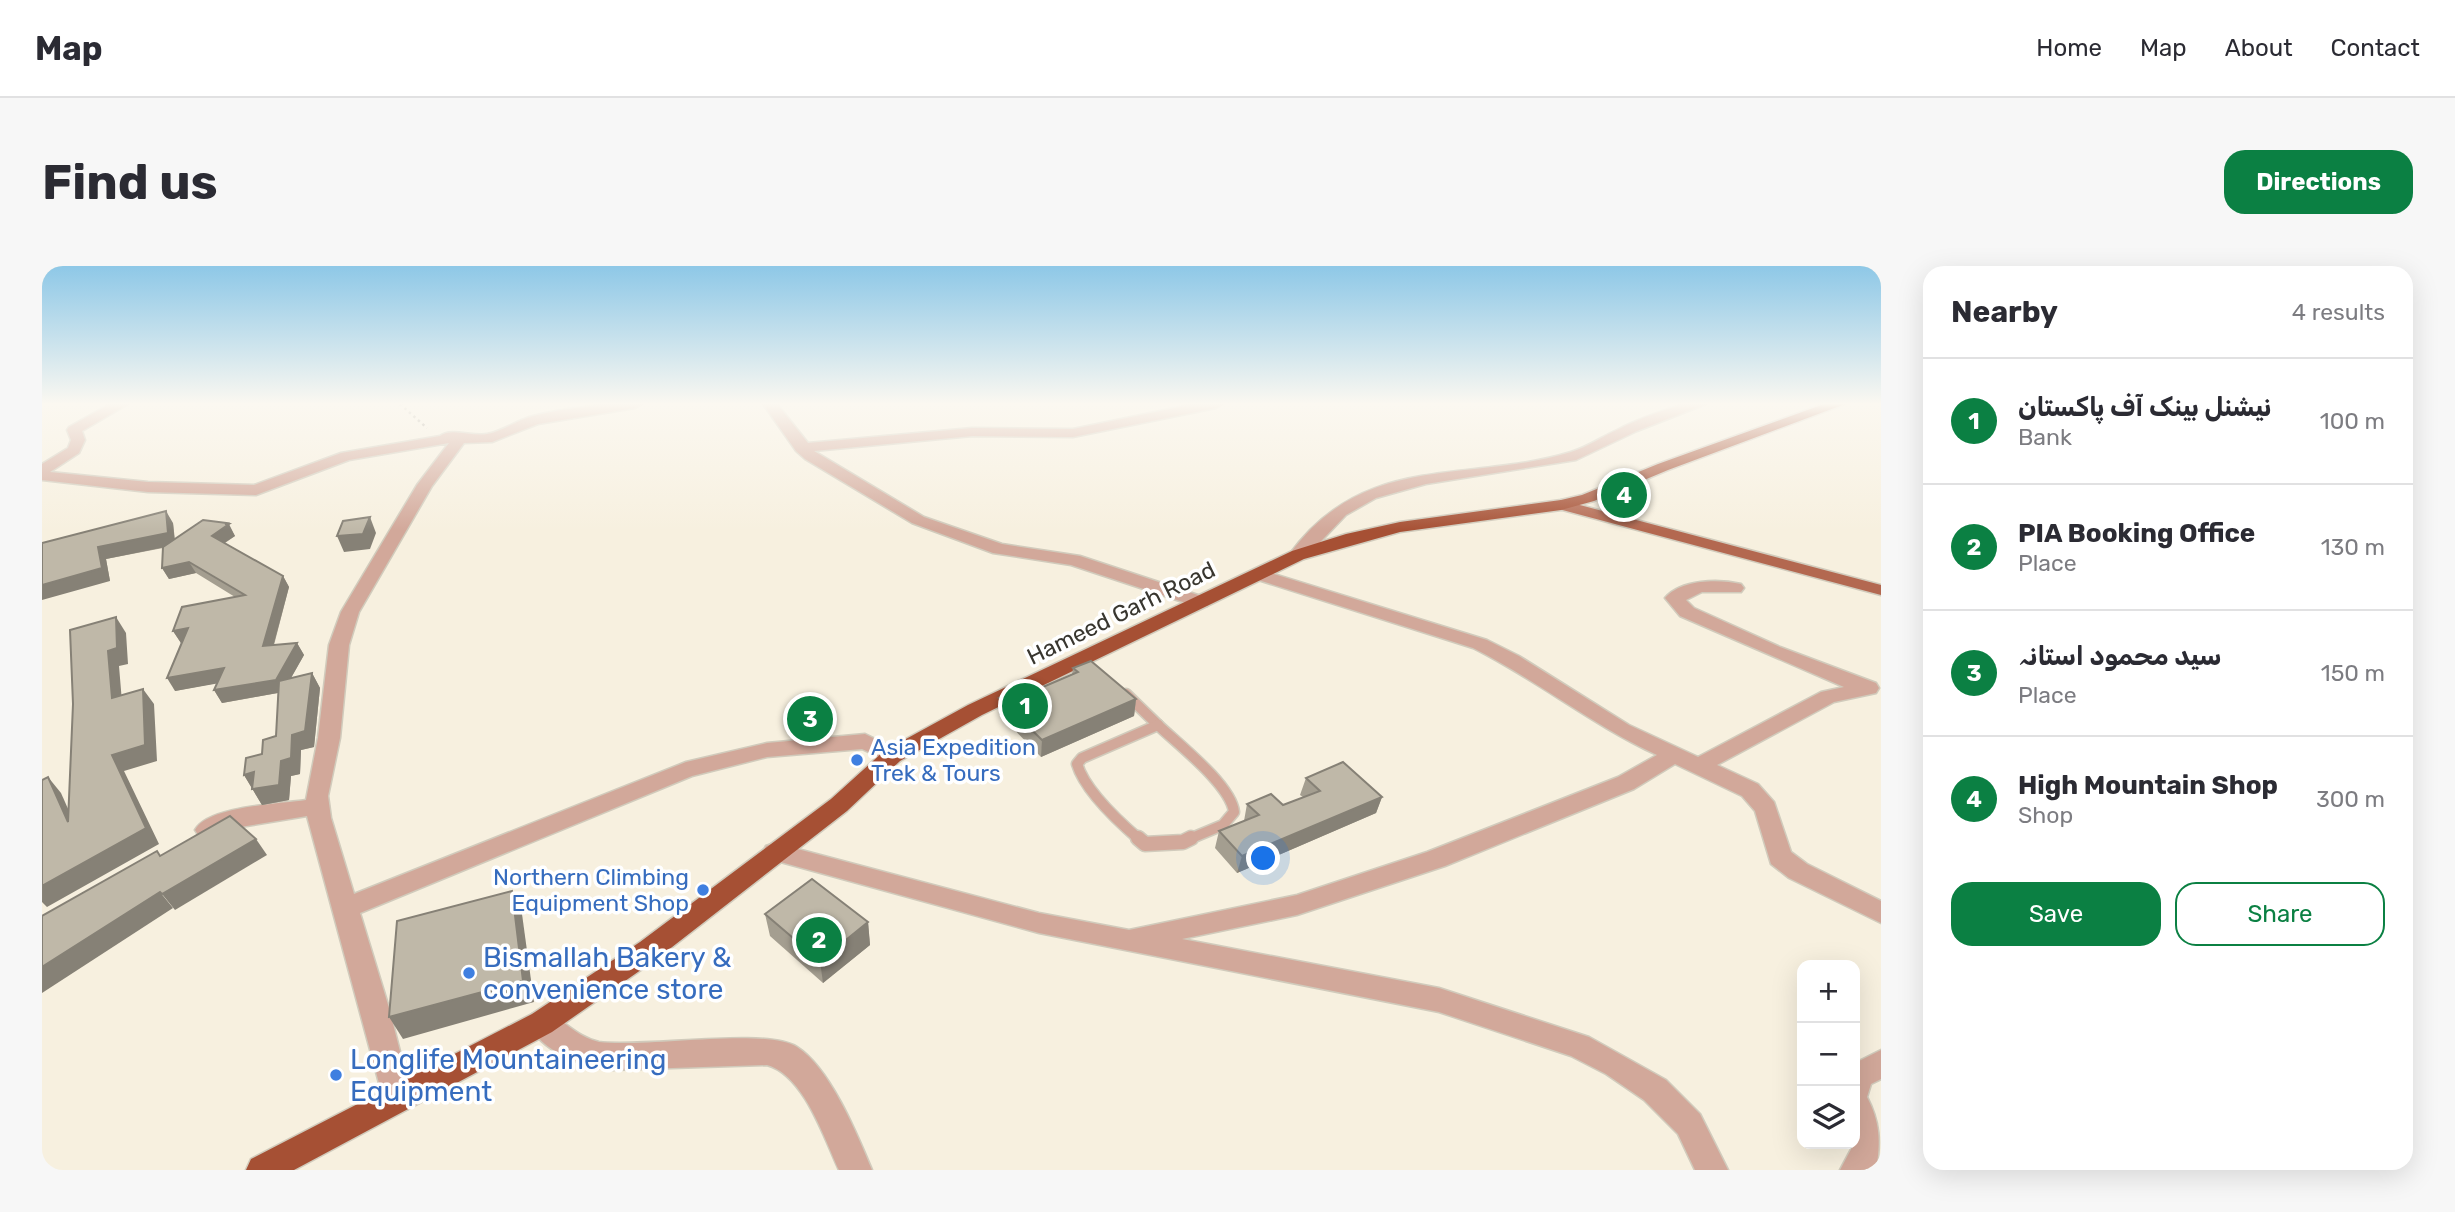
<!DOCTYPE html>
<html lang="en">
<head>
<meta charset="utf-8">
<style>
	:root { --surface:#fff; --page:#f7f7f7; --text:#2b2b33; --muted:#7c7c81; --line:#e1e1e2; --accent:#0b8043 }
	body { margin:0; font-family:Rubik,"Noto Naskh Arabic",sans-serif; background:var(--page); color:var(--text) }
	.controls { position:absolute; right:21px; bottom:21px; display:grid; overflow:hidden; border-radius:14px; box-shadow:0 7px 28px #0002 }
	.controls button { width:63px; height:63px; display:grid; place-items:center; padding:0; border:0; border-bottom:2px solid var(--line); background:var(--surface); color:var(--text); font:35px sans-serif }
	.you { position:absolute; left:1222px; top:593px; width:24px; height:24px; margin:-18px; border:5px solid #fff; border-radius:50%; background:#1a73e8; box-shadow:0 0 0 10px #1a73e833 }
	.badge { display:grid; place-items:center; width:46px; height:46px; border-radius:50%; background:var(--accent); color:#fff; font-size:23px; font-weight:700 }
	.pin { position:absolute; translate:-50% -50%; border:4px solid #fff; box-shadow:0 2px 7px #0006 }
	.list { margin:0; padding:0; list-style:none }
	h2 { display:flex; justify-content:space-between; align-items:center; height:91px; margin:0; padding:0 28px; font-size:30px }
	h2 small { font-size:23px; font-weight:400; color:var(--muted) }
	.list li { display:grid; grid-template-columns:46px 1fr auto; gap:21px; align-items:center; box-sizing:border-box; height:126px; padding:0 28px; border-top:2px solid var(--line) }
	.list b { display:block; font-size:26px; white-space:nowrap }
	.list p { margin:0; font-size:23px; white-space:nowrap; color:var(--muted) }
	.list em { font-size:23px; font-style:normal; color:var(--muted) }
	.actions { display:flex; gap:14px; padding:21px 28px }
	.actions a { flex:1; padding:16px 0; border:2px solid var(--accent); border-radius:21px; text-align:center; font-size:24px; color:var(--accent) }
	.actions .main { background:var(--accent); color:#fff }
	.icon { flex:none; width:38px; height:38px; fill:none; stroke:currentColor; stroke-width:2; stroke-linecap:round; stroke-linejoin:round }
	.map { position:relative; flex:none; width:1839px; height:904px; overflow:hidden; border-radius:21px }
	header { display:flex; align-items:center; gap:42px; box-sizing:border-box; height:98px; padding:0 35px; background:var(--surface); border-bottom:2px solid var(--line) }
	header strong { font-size:33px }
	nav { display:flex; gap:38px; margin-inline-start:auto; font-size:24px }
	.intro { display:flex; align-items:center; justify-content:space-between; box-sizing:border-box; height:168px; padding:0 42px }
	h1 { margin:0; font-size:49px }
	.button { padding:18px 32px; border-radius:21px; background:var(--accent); color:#fff; font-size:24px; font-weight:700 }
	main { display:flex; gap:42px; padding:0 42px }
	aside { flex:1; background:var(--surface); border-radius:21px; box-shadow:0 7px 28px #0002 }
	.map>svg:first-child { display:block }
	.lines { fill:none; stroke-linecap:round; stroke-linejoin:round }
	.lane-far1-casing { stroke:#d1cbbc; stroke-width:13 }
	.lane-casing { stroke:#d1cbbc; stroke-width:17 }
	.street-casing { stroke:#d1cbbc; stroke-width:3 }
	.primary-casing { stroke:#d1cbbc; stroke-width:3 }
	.highway-casing { stroke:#d1cbbc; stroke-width:3 }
	.path { stroke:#918c81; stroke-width:2.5; stroke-dasharray:2.5 3.5; stroke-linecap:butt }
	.lane-far1 { stroke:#d2a89a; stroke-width:10 }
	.lane { stroke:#d2a89a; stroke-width:14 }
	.street { fill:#d2a89a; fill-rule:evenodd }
	.primary { fill:#b36850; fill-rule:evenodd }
	.highway { fill:#a65034; fill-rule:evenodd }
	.wall { fill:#a49e90 }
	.shaded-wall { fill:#868176 }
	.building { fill:#bfb8a8; stroke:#868176; stroke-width:2 }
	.shop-dot { fill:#3f7fe0; stroke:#fff; stroke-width:2.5 }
	.labels { text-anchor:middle; stroke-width:7; stroke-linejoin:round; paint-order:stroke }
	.street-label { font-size:23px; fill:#38362f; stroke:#fff }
	.shop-label { font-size:23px; fill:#366cbe; stroke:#fff; text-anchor:start }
	.near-shop-label { font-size:28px; fill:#366cbe; stroke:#fff; text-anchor:start }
</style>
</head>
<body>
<header>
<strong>Map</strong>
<nav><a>Home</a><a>Map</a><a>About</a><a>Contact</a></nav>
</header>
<div class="intro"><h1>Find us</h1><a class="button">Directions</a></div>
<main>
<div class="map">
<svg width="1839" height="904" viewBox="0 0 1839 904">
	<rect width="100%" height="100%" fill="#f7f0df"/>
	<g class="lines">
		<defs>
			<g id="lane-far1">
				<polyline points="1084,428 1116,459"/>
				<path d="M1116,459C1136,478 1189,519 1192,546L1181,559L1145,574"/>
				<path d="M1098,574C1077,556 1043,525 1035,498L1040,492L1116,459"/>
			</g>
			<polyline id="lane" points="1096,572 1103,578 1141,576 1149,572"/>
			<g id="street">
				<path d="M68,138H86L40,165L43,174L37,187L8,206L106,216L212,219L299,187L398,170C409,161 431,171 445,168C461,165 475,154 491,150C526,141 564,138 600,138L593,142L496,158L450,176L422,177L390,220L317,346L307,379L298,472L286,530L289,552L312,628L644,496L725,477L823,468L858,485L861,490L858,495L850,497L820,483L725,491L650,510L318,647L347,742L370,833L366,843L355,847L344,843L265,550L186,563L165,573L157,570L153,564C166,540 238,538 264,534L276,472L287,379L299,346L375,219L407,177L307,194L214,229L106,226L0,214V198L26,182L29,174L25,164L27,161Z"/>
				<polygon points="721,138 735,138 766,177 930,162 1031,163 1152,138 1181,138 1174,142 1031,171 930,170 772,185 882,251 960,278 1038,290 1165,332 1168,336 1165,340 1153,340 1029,299 951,287 870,257 763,193 754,185"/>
				<path d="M1642,138H1664L1595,165L1534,194L1384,218L1334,232L1304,249L1262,293H1250L1247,289C1322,185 1424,218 1529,186C1546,181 1561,170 1577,163C1598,152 1620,145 1642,138Z"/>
				<path d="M1216,303L1445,374L1477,390L1587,459L1656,491L1779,426L1802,421L1638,350L1623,332C1639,313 1677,313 1699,318L1702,322L1699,326H1660L1644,334L1652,342L1738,381L1834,417L1837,422L1834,427L1792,436L1675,499L1716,518L1732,536L1749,586L1765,598L1839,635V657L1747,612L1729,598L1713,545L1700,530L1633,498L1592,523L1403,600L1255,649L1140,673L1397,722L1547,771L1624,814L1658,848L1686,904H1653L1636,868L1602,834L1564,808L1529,790L1397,746L997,667L724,592L721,586L724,580L733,577L997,647L1087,664L1255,629L1385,586L1576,511L1615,489C1550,459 1495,414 1431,382L1210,312L1207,308Z"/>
				<path d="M500,744C521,752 534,771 557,776C603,782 723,761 755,781C788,802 815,868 830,904H797C782,872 762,809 725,799L569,804C539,800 500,786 486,757L490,748Z"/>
				<path d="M1839,784V813L1829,818L1825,831C1838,856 1839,876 1834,904H1798L1814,874L1813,797Z"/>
			</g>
			<polygon id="primary" points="1519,234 1839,319 1839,329 1513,242 1511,239"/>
			<polygon id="highway" points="1782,138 1803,138 1626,204 1552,235 1519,244 1358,266 1262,293 940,449 858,495 805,545 616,692 510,766 252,904 204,904 209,893 490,748 598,676 789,533 842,485 926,439 1250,285 1304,268 1358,256 1519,234 1540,229 1616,198"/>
		</defs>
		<use href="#lane-far1" class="lane-far1-casing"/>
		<use href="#lane" class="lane-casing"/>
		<use href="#street" class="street-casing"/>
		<use href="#primary" class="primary-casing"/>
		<use href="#highway" class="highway-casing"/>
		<polyline class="path" points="358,138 385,162"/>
		<use href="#lane-far1" class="lane-far1"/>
		<use href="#lane" class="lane"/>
		<use href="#street" class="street"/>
		<use href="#primary" class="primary"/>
		<use href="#highway" class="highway"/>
	</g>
	<g class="wall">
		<polygon points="131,257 133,274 185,257 193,270 183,277 241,310 247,321 232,379 255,377 262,389 249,412 270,407 278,422 272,481 259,484 258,508 249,510 247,534 220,539 202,509 234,470 236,427 180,437 172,424 175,417 133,425 140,377 139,377 131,365 193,331 154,307 127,313 120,302 121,282 64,293 68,315 0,277"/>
		<polygon points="1031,402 1094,433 1092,450 999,491 957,448 957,432 980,430 1030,409"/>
		<polygon points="786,441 788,452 765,466 748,454 746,443"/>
		<polygon points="1264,512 1340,531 1334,547 1195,607 1173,582 1177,565 1202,555 1205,538 1241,539 1261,531 1258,529"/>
		<polygon points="723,648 826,656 828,679 781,717 728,670"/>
	</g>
	<g class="shaded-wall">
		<polygon points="124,245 131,257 133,279 64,293 68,315 0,334 0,319 56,281"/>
		<polygon points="328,251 334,267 328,283 302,286 295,270"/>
		<polygon points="185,257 186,259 187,258 193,270 176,281 170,270"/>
		<polygon points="147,296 154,307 127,313 120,302"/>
		<polygon points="241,310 247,321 228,392 221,380"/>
		<polygon points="74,351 84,367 86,398 77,400 81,448 70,432 66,385"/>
		<polygon points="146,362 153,374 139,377 131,365"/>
		<polygon points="255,377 262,389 241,426 180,437 172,424"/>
		<polygon points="182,402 189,415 133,425 125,412"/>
		<polygon points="270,407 278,422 272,481 259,484 258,508 249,510 247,534 220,539 202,509 239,495 250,469"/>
		<polygon points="101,423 112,438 115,495 82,505 117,578 5,641 0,636 0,620 70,489"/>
		<polygon points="1094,433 1092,450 999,491 1000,474"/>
		<polygon points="786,441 788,452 765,466 764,455"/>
		<polygon points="6,511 19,527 39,572 26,556"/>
		<polygon points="1340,531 1334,547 1195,607 1200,590"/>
		<polygon points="214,573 225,589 133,644 120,628"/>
		<polygon points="470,625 480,648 492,736 361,773 347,751"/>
		<polygon points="118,626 131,642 0,727 0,701"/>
		<polygon points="826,656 828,679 781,717 778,695"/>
	</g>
	<g class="building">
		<polygon points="124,245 126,267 56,281 60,302 0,319 0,277"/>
		<polygon points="328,251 321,268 295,270 301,255"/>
		<polygon points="161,254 185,257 183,258 187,258 170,270 241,310 221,380 255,377 234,414 172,424 182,402 125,412 146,362 131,365 140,341 203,329 147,296 120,302 121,281"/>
		<polygon points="74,351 75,382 66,385 70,432 101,423 103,479 70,489 104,562 0,620 0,514 6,511 26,556 31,438 28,364"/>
		<polygon points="1049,395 1094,433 1000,474 957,432 975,425 980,430 1036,406 1031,402"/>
		<polygon points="270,407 263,465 250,469 249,492 239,495 237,519 210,523 212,506 202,509 204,492 220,488 221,474 234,470 237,415"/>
		<polygon points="769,429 786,441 764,455 746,443"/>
		<polygon points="1301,496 1340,531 1200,590 1177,565 1217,549 1205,538 1229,528 1241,539 1278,525 1264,512"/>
		<polygon points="188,550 214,573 120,628 118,626 0,701 0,650 115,585 118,590"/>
		<polygon points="770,613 826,656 778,695 723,648"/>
		<polygon points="470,625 481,715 347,751 355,655"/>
	</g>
	<linearGradient id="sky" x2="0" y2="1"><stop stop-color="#8ec8e7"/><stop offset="0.52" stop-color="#fbf8f1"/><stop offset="1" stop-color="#fbf8f1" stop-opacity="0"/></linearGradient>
	<rect width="1839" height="265" fill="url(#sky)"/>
	<g class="shop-dot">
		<circle cx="815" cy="494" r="7"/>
		<circle cx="661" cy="624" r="7"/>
		<circle cx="427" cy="707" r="7"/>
		<circle cx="294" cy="809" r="7"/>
	</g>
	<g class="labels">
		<g class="street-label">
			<text transform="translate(1079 347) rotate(-26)" y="8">Hameed Garh Road</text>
		</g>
		<g class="shop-label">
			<text x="829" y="489">Asia Expedition<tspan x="829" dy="26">Trek &amp; Tours</tspan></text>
			<text x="647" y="619" text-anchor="end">Northern Climbing<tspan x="647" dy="26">Equipment Shop</tspan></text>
		</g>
		<g class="near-shop-label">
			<text x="441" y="701">Bismallah Bakery &amp;<tspan x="441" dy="32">convenience store</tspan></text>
			<text x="308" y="803">Longlife Mountaineering<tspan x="308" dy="32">Equipment</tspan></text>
		</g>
	</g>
</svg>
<div class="controls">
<button>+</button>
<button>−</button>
<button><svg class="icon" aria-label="layers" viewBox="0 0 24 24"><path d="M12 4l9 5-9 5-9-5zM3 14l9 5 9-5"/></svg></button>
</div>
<div class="you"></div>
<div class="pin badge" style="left:983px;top:440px">1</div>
<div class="pin badge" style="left:777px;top:674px">2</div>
<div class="pin badge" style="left:768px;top:453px">3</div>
<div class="pin badge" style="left:1582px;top:229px">4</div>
</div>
<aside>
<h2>Nearby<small>4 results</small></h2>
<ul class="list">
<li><span class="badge">1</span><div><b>نیشنل بینک آف پاکستان</b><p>Bank</p></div><em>100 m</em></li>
<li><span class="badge">2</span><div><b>PIA Booking Office</b><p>Place</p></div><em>130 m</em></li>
<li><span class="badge">3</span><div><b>سید محمود استانہ</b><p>Place</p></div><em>150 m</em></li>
<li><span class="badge">4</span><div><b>High Mountain Shop</b><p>Shop</p></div><em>300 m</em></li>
</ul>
<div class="actions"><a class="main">Save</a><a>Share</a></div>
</aside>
</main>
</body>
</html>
